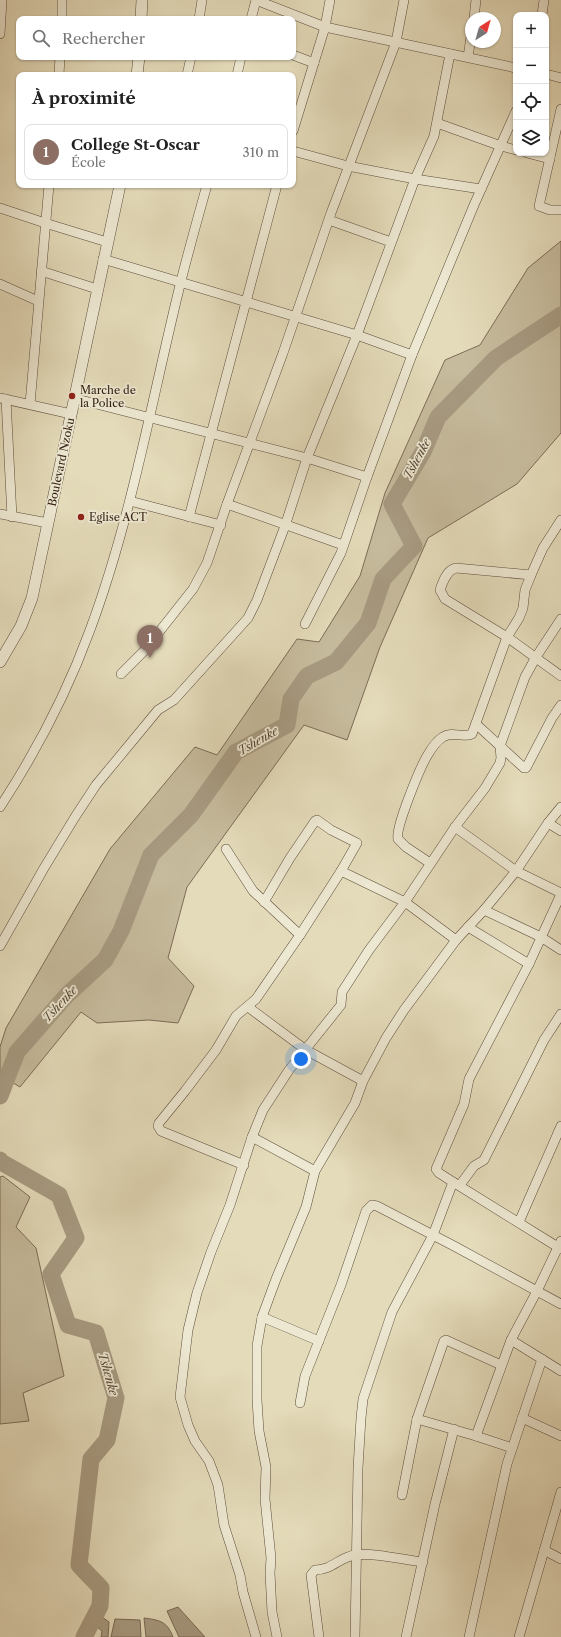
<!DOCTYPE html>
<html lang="fr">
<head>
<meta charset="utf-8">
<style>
	:root { --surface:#fff; --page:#f2f2f2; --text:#222; --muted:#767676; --line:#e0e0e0; --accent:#8f2418 }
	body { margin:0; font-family:"Libre Caslon Text",serif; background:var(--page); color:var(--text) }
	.controls { position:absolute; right:12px; top:12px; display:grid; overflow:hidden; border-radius:8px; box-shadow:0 1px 3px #0004 }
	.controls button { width:36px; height:36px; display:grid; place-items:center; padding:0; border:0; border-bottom:1px solid var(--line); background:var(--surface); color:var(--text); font:20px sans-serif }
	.compass { position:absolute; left:465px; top:12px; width:36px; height:36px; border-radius:50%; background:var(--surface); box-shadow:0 1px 3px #0004; rotate:37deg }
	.you { position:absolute; left:301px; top:1059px; width:14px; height:14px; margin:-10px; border:3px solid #fff; border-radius:50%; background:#1a73e8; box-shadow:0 0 0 6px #1a73e833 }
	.badge { display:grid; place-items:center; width:26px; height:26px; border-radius:50%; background:var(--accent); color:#fff; font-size:13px; font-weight:700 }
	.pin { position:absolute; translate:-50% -33px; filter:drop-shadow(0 1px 2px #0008) }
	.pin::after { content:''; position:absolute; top:21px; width:14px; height:12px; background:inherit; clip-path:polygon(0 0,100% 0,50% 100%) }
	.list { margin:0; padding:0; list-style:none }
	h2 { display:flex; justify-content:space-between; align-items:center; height:52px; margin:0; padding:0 16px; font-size:17px }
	h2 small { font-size:13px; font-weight:400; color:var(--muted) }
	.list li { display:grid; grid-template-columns:26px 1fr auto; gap:12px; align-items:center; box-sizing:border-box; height:56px; margin:0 8px 8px; padding:0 8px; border:1px solid var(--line); border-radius:8px }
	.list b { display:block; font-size:15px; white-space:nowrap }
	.list p { margin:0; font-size:13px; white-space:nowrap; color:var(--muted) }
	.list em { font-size:13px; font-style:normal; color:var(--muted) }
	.icon { flex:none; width:22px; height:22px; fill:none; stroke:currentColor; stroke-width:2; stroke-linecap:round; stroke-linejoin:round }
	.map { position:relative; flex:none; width:561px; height:1637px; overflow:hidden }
	.search { position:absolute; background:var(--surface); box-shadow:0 1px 3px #0004; left:16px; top:16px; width:280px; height:44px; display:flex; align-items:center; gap:10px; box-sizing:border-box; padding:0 14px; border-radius:8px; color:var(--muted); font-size:15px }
	.panel { position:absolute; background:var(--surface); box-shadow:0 1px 3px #0004; left:16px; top:72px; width:280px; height:116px; border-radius:8px }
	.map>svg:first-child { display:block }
	.green { fill:#c6bb9d; stroke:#7c6c57 }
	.water { fill:#a79a81; stroke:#786854 }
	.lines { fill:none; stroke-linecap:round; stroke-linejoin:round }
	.river { stroke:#a79a81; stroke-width:17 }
	.minor-casing { stroke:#5e4c3b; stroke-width:10 }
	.tertiary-casing { stroke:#5e4c3b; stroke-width:12 }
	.minor { stroke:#ede8d2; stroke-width:9 }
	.tertiary { stroke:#ede8d2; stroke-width:11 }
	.poi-dot { fill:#8f2418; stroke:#ede8d2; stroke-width:1.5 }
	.labels { text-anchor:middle; stroke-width:3.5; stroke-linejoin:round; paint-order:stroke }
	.poi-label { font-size:11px; fill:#311d11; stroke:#ede8d2; text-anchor:start }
	.street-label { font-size:11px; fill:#311d11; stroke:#ede8d2 }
	.water-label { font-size:12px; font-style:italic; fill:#5a4938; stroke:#ede8d2 }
</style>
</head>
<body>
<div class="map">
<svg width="561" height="1637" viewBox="0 0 561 1637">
	<rect width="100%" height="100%" fill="#e4dbba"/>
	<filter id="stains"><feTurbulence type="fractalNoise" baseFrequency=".005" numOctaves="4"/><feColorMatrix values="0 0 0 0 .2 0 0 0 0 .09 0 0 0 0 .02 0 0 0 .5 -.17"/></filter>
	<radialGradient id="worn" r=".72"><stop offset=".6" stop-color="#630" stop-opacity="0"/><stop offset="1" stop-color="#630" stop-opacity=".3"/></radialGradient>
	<g class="green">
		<polygon points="561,241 561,433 517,484 428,538 380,647 347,740 304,725 187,887 168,958 194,986 178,1023 149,1020 97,1023 81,1012 20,1087 0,1075 0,1047 6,1028 110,849 195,747 217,755 297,639 319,642 360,576 385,493 445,360 480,345 528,268"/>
		<polygon points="3,1176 30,1197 16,1227 36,1248 64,1376 23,1393 29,1421 0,1424 0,1177"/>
	</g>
	<g class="water">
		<polygon points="178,1607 205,1637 179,1637 167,1611"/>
		<polygon points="102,1617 109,1622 108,1637 101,1637 102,1631 96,1626"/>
		<path d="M144,1618C159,1620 167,1621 173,1637H146Z"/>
		<polygon points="115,1619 140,1620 141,1637 111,1637"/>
	</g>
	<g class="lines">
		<g class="river">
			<polyline points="0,1096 17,1052 67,995 105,960 121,931 151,855 191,815 236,752 287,725 291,699 307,676 336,662 368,623 383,579 414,546 392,504 423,452 438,417 496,358 561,315"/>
			<polyline points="0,1160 1,1162 59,1195 76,1238 51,1274 68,1325 96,1333 116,1398 107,1440 91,1459 79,1565 101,1588 100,1606 84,1637"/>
		</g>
		<defs>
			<g id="minor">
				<polyline points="256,0 325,27 516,68"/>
				<polyline points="542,15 544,0"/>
				<polyline points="474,18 476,0"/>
				<polyline points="62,19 62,0"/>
				<polyline points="199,19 202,0"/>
				<polyline points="251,19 256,0"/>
				<polyline points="0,34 2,0"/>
				<polyline points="293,55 314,63"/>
				<polyline points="468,57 471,37"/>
				<polyline points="546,74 561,78"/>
				<polyline points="59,75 60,57"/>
				<polyline points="187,75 191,57"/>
				<polyline points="237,75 241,57"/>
				<polyline points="561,109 539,206 550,210 561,210"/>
				<polyline points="437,123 501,146 516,150"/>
				<polyline points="293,131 325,27 330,0"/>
				<polyline points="293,151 348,166 415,179 481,189"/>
				<polyline points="527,153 550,159"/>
				<polyline points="0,208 45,223 107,242"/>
				<polyline points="329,220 391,242"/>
				<polyline points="103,259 357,335 412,355"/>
				<polyline points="41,271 97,289"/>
				<polyline points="0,284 38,301"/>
				<polyline points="0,398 71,414"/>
				<polyline points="73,398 307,458 367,477"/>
				<polyline points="6,399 12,517"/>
				<polyline points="30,404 49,185"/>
				<polyline points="130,501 221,525"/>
				<polyline points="227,504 343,545"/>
				<polyline points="0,514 48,523"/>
				<polyline points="189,517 277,185"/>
				<path d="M531,575L456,568C447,570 443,581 440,590L445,599L507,637L561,676"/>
				<polyline points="305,624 341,553 367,477 412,355 474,205 516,111"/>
				<polyline points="121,674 144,651 193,589 207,563 227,504 283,353 331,213 396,42 404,0"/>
				<polyline points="476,724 524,768 526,768 552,718 561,705"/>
				<path d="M0,807C36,752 67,693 90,630C132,517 152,398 181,281C189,249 198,217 207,185"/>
				<polyline points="548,823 561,831"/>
				<polyline points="455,827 516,871 561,893"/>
				<polyline points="226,849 253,891 300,935"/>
				<path d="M430,863L406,847L398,839C395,828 420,768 427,756C431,749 436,741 443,737C452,731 462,738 472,734L507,637L519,618L523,608L525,590L531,575L543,548L561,520"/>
				<polyline points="341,871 405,902 456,940"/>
				<polyline points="484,910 541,937 561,950"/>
				<polyline points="468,927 529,964"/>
				<polyline points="0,946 44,868 75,817 96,785 158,710 174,700 248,618 257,600 285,526 307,458 357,335 415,179 434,136 450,54"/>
				<polyline points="248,1007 306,1050 363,1081"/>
				<polyline points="252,1137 315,1171"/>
				<polyline points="244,1165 161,1131 158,1126 159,1123 185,1091 216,1050 236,1016 256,999 300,935 341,871 357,843 331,830 317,820 315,821 290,858 264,902"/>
				<polyline points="453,1182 439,1173 436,1169 464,1104 469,1079 529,964 561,894"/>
				<polyline points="460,1185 474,1166 484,1160 544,1040 561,1014"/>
				<polyline points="519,1222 561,1126"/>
				<polyline points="262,1317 319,1341"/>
				<polyline points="511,1340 561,1371"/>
				<polyline points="501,1365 446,1340 444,1341 417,1419 476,1436 512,1448"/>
				<polyline points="300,1403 305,1376 341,1285 366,1211 372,1205 377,1206 454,1246 561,1304"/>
				<polyline points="522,1418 561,1436"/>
				<polyline points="476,1436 511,1340 537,1291 561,1241"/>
				<polyline points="402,1495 417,1419"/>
				<polyline points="544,1550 561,1559"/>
				<polyline points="256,1637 243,1592 240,1575 224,1525 218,1485 209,1461 195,1441 188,1425 180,1397 188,1330 197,1293 211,1252 230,1205 252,1137 263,1110 289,1070 341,1005 342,992 369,950 405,902 455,827 485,788 500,763 501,758 500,746 525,677 536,657 561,619"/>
				<polyline points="277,1637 272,1612 270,1573 271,1558 265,1499 266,1467 259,1431 257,1400 257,1346 262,1317 276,1279 306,1207 315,1171 355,1103 363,1081 386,1038 404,1010 456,940 484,910 516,871 548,823 561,807"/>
				<path d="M319,1637L311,1575L315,1570C332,1570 340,1557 355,1555C373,1552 404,1560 423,1562"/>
				<polyline points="355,1637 358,1468 361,1418 363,1399 392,1312 433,1235 453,1182 561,1249"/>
				<polyline points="406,1637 435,1504 454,1429"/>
				<polyline points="469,1637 507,1464 542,1359"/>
				<polyline points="519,1637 561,1492"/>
			</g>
			<g id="tertiary">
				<polyline points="141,19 142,0"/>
				<polyline points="137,75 139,57"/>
				<polyline points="0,662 21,626 32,598 120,185"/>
			</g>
		</defs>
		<use href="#minor" class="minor-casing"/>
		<use href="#tertiary" class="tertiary-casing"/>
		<use href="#minor" class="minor"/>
		<use href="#tertiary" class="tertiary"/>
	</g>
	<g class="poi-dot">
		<circle cx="72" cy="396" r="4"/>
		<circle cx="81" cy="517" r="4"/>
	</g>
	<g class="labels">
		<g class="poi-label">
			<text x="80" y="394">Marche de<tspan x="80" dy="13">la Police</tspan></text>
			<text x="89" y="521">Eglise ACT</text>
		</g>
		<g class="street-label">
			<text transform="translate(61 462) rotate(-78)" y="4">Boulevard Nzoku</text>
		</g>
		<g class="water-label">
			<text transform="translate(417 459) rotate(-62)" y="4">Tshenke</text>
			<text transform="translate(258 741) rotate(-30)" y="4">Tshenke</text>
			<text transform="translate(60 1004) rotate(-47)" y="4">Tshenke</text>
			<text transform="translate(108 1374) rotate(74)" y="4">Tshenke</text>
		</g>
	</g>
	<rect width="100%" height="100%" filter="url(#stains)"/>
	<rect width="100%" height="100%" fill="url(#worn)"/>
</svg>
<div class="controls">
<button>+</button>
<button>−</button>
<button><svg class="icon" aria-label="locate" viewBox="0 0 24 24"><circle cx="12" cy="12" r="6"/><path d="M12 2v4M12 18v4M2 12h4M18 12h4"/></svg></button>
<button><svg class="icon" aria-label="layers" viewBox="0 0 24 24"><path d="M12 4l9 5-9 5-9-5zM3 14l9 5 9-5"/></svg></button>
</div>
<svg class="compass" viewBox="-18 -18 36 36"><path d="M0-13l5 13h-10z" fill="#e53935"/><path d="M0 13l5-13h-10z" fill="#767676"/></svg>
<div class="you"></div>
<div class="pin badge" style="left:150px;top:658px;background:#8d6e63">1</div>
<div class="search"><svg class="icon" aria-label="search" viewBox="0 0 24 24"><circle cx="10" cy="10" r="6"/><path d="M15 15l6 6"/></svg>Rechercher</div>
<section class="panel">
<h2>À proximité<small></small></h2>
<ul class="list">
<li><span class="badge" style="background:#8d6e63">1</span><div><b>College St-Oscar</b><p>École</p></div><em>310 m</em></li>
</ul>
</section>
</div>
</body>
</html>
